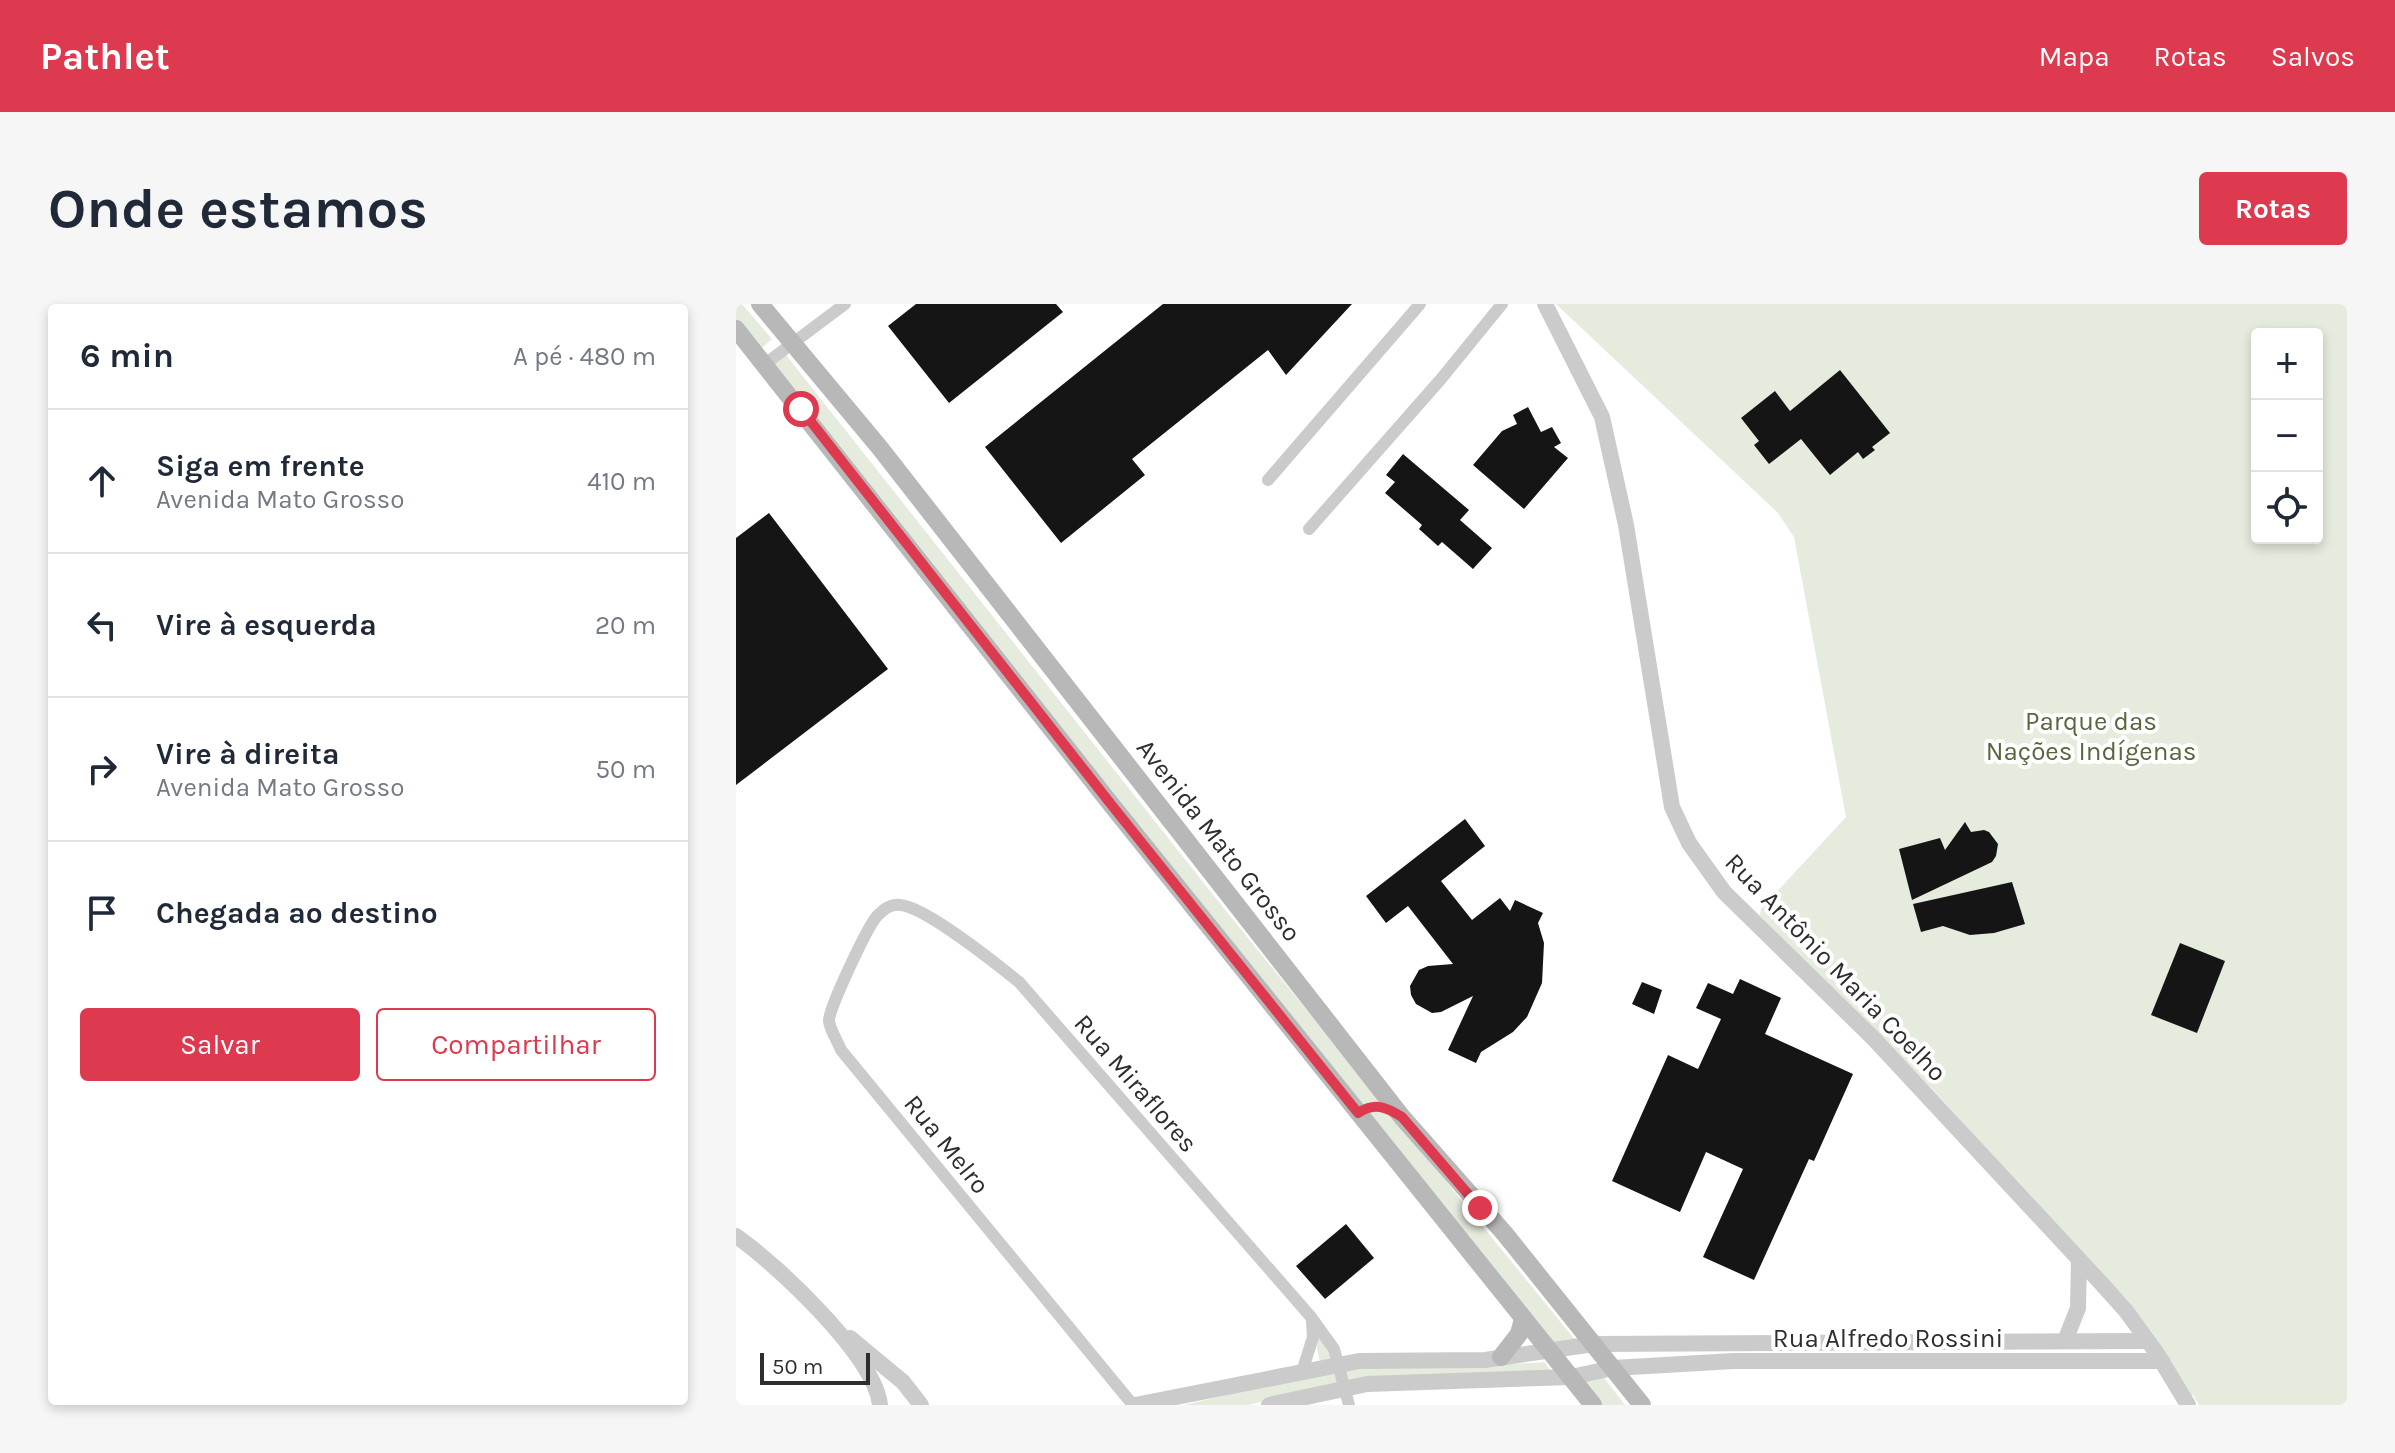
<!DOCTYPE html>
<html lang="pt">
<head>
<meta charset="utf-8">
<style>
	:root { --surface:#fff; --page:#f6f6f7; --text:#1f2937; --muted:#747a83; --line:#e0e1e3; --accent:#dd394f }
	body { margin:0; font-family:Karla,sans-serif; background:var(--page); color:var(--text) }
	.controls { position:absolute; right:24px; top:24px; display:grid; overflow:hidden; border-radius:8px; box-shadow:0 4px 12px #0003 }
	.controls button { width:72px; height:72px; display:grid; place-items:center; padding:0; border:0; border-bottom:2px solid var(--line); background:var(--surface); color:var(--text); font:40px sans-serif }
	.scale { position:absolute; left:24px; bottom:20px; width:110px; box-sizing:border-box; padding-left:8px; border:4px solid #2e2e2e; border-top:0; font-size:22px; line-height:28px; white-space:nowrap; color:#2e2e2e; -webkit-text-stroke:6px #fff; paint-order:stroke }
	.stop { position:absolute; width:24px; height:24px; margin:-18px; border:6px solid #dd394f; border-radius:50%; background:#fff }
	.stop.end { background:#dd394f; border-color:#fff; box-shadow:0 2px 8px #0008 }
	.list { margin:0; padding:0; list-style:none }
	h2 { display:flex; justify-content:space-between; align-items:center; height:104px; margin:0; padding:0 32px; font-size:34px }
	h2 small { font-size:26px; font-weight:400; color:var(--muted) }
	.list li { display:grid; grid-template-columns:52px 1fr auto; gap:24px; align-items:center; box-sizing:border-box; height:144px; padding:0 32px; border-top:2px solid var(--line) }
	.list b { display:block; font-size:30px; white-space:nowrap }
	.list p { margin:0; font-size:26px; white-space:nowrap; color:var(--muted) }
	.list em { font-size:26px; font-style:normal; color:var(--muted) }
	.actions { display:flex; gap:16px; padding:24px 32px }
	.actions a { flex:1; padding:18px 0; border:2px solid var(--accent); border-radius:8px; text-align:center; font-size:28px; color:var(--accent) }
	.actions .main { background:var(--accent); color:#fff }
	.icon { flex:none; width:44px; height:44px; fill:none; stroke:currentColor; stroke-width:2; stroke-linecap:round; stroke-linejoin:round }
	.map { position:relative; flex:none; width:1611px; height:1101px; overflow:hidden; border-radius:8px }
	header { display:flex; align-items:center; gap:48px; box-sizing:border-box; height:112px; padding:0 40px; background:var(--accent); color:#fff }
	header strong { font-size:38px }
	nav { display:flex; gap:44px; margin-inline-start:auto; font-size:28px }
	.intro { display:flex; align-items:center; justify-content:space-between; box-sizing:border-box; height:192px; padding:0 48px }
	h1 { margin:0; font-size:56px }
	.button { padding:20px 36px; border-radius:8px; background:var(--accent); color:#fff; font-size:28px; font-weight:700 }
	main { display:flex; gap:48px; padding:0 48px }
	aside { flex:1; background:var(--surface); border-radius:8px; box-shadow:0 4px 12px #0003 }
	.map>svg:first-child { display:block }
	.green { fill:#e5ebdd; fill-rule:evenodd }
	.building { fill:#151515 }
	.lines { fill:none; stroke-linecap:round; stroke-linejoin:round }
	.minor { stroke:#cbcbcb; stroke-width:12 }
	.tertiary { stroke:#cbcbcb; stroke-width:16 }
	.secondary { stroke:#b8b8b8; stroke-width:18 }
	.route { stroke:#dd394f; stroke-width:10 }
	.labels { text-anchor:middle; stroke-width:8; stroke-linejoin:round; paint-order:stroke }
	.park-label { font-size:26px; fill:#54683e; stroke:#fff }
	.street-label { font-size:26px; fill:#2e2e2e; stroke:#fff }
</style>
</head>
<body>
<header>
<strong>Pathlet</strong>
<nav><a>Mapa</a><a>Rotas</a><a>Salvos</a></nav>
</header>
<div class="intro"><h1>Onde estamos</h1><a class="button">Rotas</a></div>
<main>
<aside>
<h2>6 min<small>A pé · 480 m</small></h2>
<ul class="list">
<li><svg class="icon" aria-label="ahead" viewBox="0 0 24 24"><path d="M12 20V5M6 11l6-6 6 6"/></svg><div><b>Siga em frente</b><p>Avenida Mato Grosso</p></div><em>410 m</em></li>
<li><svg class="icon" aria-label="left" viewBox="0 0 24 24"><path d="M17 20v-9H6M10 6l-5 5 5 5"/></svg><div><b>Vire à esquerda</b></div><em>20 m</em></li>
<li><svg class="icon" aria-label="right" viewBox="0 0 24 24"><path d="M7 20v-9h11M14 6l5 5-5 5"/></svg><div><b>Vire à direita</b><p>Avenida Mato Grosso</p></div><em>50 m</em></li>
<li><svg class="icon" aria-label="arrive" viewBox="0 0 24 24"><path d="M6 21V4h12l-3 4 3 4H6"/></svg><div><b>Chegada ao destino</b></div></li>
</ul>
<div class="actions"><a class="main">Salvar</a><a>Compartilhar</a></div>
</aside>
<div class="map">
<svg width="1611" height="1101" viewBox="0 0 1611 1101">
	<rect width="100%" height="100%" fill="#fff"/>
	<g class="green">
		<polygon points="0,0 6,0 36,35 21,48 0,22"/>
		<path d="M820,0H1611V1101H1463L1457,1091L1449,1090L1431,1060L1432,1052L1415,1027L1201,790L1024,612L1025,605L1110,513L1058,233L1042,209ZM1521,30H1581V234H1521Z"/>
		<polygon points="50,51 486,602 840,1037 815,1041 35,62"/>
		<path d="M582,1026L604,1066C672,1059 741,1063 809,1058L816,1070L605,1080L512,1101H448L586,1069L581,1044Z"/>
		<polygon points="865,1070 889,1101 866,1101 847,1077"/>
	</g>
	<g class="building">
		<polygon points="180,0 320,0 327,8 213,99 152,22"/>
		<polygon points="427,0 616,0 550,71 532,46 396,155 409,171 325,239 249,143"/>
		<polygon points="1104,66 1154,129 1136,143 1139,146 1127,155 1122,148 1094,171 1065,135 1033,160 1018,141 1023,137 1005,114 1039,87 1054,107"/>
		<polygon points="792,103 805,128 816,123 825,139 818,143 832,154 788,205 737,161 766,127 781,120 777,111"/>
		<polygon points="667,150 733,206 724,216 756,244 737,265 706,238 702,242 683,225 686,221 649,189 659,178 650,171"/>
		<polygon points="33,209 152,365 0,481 0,234"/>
		<polygon points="729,515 749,542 705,577 736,616 764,594 774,607 779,596 807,609 802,619 808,639 806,679 791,713 777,728 745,748 740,759 712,746 737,692 705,708 696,709 680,700 675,691 674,682 683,666 692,662 717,660 672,602 650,619 630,592"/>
		<polygon points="1229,518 1235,528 1248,526 1253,528 1262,540 1260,552 1256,558 1176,596 1163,545 1204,534 1209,546"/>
		<polygon points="1276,578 1289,620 1258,629 1234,631 1207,622 1185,628 1177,600"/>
		<polygon points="1444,639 1489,657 1461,729 1415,711"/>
		<polygon points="1004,675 1045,694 1029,730 1117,770 1078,857 1073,855 1018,976 967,953 1007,865 970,848 944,908 876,877 932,751 962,765 985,715 960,704 972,679 997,690"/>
		<polygon points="906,678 926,686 918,710 896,700"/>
		<polygon points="610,920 638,954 589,995 560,962"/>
	</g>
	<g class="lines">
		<g class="minor">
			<polyline points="29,60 109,0"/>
			<polyline points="532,176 684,0"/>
			<polyline points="573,225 705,75 766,0"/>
			<polyline points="566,1068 577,1033 576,1017"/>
			<path d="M397,1101L105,746C102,738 94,726 93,717C92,706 133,619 142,611C148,605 156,600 164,601C188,602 262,661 283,678L575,1013L598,1045L613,1101"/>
		</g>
		<g class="tertiary">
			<polyline points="809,0 866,113 890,221 936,503 953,539 988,588 1139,736 1365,979 1390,1007 1420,1048 1452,1101"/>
			<path d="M0,932C40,960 139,1052 144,1101"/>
			<polyline points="114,1034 167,1078 185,1101"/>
			<polyline points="1329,1037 1342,1004 1343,956"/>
			<polyline points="399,1101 623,1057 749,1056 858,1040 1411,1037"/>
			<polyline points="533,1101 631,1080 835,1073 877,1064 998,1057 1426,1057"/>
		</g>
		<g class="secondary">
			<polyline points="24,0 144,144 666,813 769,930 906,1101"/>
			<polyline points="0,25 374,499 857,1101"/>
			<polyline points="765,1053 783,1030 787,1015"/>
		</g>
	</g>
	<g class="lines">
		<path class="route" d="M65,105L374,499L622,809C639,798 650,803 666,813L744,904"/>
	</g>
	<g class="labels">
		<g class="park-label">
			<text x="1355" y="426">Parque das<tspan x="1355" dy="30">Nações Indígenas</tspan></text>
		</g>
		<g class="street-label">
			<text transform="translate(483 536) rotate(52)" y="9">Avenida Mato Grosso</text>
			<text transform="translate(1100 663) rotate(46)" y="9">Rua Antônio Maria Coelho</text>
			<text transform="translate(400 779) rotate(49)" y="9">Rua Miraflores</text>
			<text transform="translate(211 840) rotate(51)" y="9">Rua Melro</text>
			<text x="1152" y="1043">Rua Alfredo Rossini</text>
		</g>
	</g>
</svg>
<div class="controls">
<button>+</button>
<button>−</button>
<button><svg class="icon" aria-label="locate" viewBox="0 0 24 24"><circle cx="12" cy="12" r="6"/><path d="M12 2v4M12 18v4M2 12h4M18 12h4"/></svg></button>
</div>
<div class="scale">50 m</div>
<div class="stop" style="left:65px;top:105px"></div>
<div class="stop end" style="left:744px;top:904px"></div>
</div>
</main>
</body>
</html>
